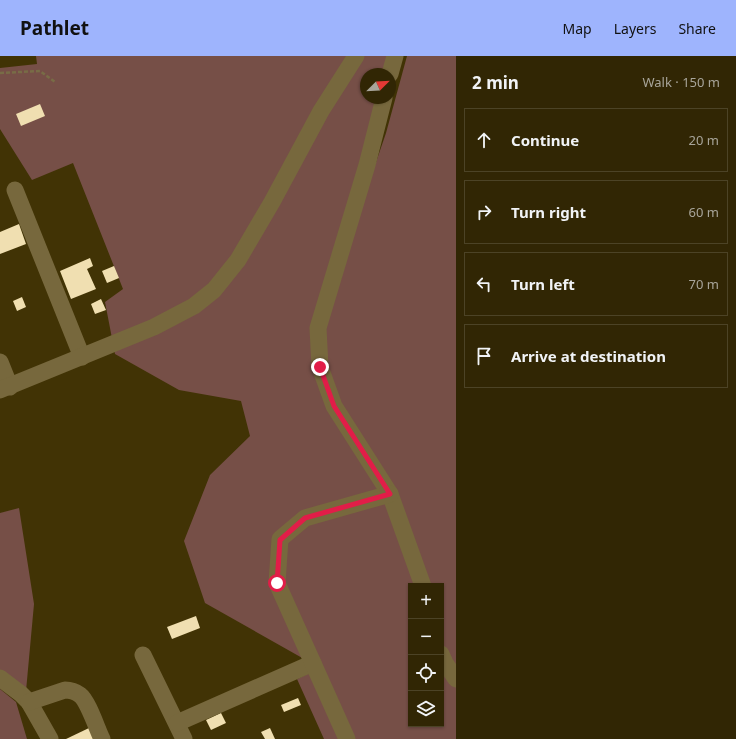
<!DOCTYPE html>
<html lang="en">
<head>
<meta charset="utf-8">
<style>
	:root { --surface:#312604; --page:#392e0e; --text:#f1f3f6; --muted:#a8a59a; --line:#4c4326; --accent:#9eb4fd }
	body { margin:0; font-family:"Noto Sans",sans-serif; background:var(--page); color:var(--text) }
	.controls { position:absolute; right:12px; bottom:12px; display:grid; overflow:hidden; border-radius:0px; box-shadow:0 1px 3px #0004 }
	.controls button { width:36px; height:36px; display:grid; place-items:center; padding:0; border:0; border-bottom:1px solid var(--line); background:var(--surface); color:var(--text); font:20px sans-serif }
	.compass { position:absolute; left:360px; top:12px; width:36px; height:36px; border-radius:50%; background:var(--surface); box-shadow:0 1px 3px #0004; rotate:66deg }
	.stop { position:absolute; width:12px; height:12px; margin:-9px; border:3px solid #e11d48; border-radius:50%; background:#fff }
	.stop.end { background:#e11d48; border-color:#fff; box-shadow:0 1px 4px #0008 }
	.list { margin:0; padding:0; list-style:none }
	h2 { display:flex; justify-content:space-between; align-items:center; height:52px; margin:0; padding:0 16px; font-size:17px }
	h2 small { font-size:13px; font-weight:400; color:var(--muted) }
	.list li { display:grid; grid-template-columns:26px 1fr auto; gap:12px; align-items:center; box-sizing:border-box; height:64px; margin:0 8px 8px; padding:0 8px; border:1px solid var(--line); border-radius:0px }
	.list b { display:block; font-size:15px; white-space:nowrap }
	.list em { font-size:13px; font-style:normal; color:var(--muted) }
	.icon { flex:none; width:22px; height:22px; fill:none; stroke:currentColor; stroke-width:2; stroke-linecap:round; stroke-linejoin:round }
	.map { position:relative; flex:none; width:456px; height:683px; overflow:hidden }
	header { display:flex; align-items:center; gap:24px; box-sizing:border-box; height:56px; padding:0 20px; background:var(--accent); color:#111 }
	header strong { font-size:19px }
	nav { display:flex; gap:22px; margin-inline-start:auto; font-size:14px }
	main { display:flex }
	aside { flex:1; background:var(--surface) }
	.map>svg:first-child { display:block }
	.green { fill:#764f47; fill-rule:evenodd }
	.building { fill:#f0dfb1 }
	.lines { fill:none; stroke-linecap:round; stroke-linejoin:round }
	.path { stroke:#786c46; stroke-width:2.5; stroke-dasharray:4 2; stroke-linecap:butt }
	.minor { stroke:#77683d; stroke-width:17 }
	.route { stroke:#e11d48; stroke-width:5 }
</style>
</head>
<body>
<header>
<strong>Pathlet</strong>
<nav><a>Map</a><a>Layers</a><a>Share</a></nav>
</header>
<main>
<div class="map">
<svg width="456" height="683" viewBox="0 0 456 683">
	<rect width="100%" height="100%" fill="#413305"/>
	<g class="green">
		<path d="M36,0H402L341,223L362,147L386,77L407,0H456V683H324L297,623L320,612L205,547L184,485L210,419L250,380L241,345L179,334L115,298L105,246L123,233L73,107L32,124L0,73V12L37,8ZM366,18H390V42H366ZM411,530H441V668H411Z"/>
		<polygon points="19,452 34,548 26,635 0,618 0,457"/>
		<polygon points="0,633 16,646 27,683 0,683"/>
	</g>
	<g class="building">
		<polygon points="40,48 45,60 21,70 16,58"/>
		<polygon points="19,168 26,188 0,198 0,176"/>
		<polygon points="90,202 93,210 87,213 96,233 71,243 60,215"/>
		<polygon points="114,210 119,222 107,227 102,215"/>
		<polygon points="22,241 26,251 17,255 13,245"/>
		<polygon points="101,243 106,254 95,258 91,248"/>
		<polygon points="196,560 200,572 172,583 167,571"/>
		<polygon points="298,642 301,649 284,656 281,649"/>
		<polygon points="221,657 226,667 211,674 206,664"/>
		<polygon points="89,672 94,683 66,683"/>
		<polygon points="270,672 275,683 265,683 261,676"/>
	</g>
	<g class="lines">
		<polyline class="path" points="0,17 40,15 55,26"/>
		<g class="minor">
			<polyline points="390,18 395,0"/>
			<polyline points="384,42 367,109 318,272 320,311 334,350 390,438 423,530"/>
			<polyline points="15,134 82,301"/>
			<polyline points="0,306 10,331"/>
			<polyline points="0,334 154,271 194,250 214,234 238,204 272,146 321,55 356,0"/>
			<polyline points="441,598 445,607 456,623"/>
			<polyline points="143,599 184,683"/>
			<polyline points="0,622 21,638 29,646 50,683"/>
			<path d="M29,646L65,634C70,634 76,636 80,639C88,645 97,673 102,683"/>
			<polyline points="177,667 313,607"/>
			<polyline points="347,683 277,527 280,483 305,462 390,438"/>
		</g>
	</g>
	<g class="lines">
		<polyline class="route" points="277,527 280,484 305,462 390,438 334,350 320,311"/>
	</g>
</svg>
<div class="controls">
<button>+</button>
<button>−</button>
<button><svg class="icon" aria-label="locate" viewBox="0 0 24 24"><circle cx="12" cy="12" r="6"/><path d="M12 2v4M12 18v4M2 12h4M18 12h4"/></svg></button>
<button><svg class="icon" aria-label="layers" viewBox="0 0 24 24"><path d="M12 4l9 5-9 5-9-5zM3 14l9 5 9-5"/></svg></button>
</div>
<svg class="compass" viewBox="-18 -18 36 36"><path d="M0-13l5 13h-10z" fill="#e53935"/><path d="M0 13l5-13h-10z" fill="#a8a59a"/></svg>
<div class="stop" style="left:277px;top:527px"></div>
<div class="stop end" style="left:320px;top:311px"></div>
</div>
<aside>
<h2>2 min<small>Walk · 150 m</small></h2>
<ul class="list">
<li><svg class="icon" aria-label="ahead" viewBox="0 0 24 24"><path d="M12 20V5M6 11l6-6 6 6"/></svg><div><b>Continue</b></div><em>20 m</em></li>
<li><svg class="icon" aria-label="right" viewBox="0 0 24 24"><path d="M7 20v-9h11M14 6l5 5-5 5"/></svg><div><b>Turn right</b></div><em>60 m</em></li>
<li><svg class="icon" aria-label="left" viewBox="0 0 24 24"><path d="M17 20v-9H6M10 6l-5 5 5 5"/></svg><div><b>Turn left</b></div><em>70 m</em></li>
<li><svg class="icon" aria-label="arrive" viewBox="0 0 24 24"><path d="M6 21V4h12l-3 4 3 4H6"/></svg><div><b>Arrive at destination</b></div></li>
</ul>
</aside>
</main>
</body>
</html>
